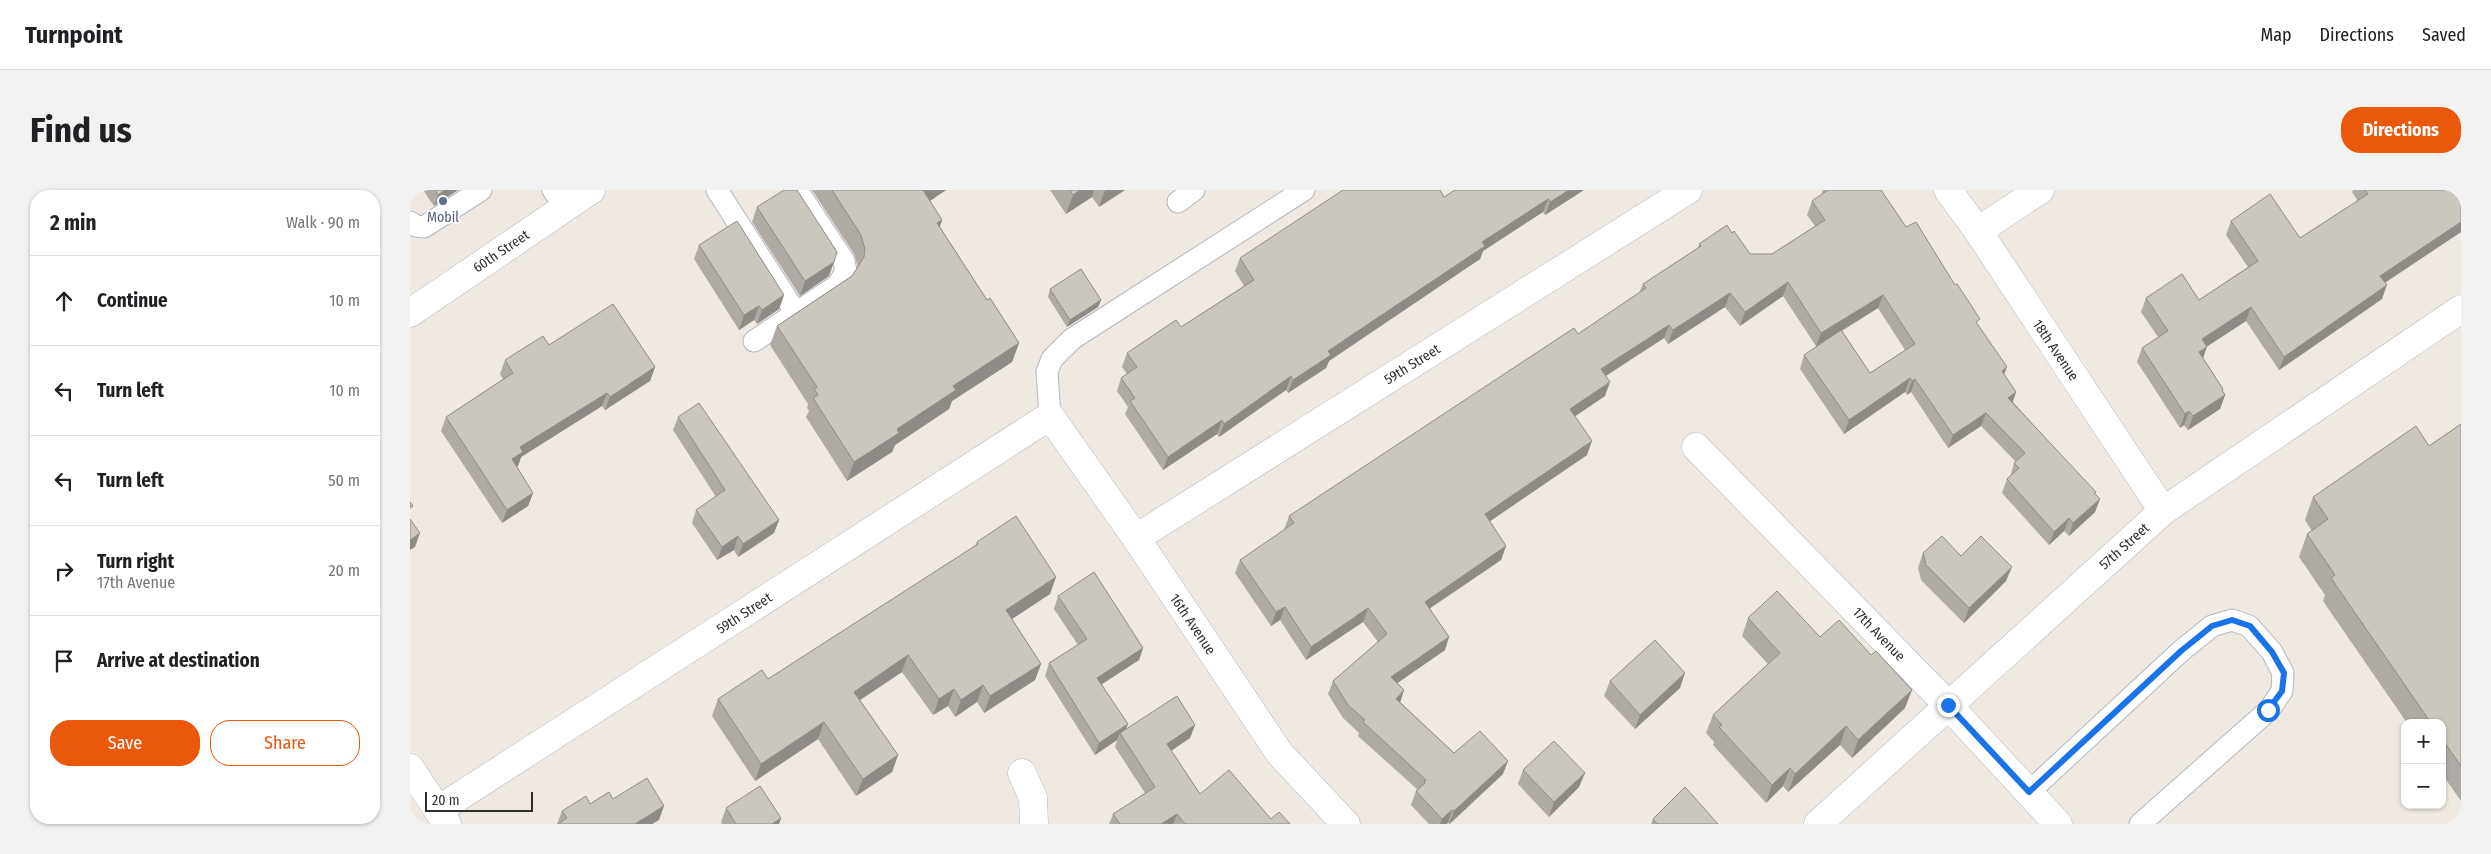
<!DOCTYPE html>
<html lang="en">
<head>
<meta charset="utf-8">
<style>
	:root { --surface:#fff; --page:#f2f2f2; --text:#202124; --muted:#757577; --line:#e0e0e0; --accent:#ea580c }
	body { margin:0; font-family:"Fira Sans Condensed",sans-serif; background:var(--page); color:var(--text) }
	.controls { position:absolute; right:15px; bottom:15px; display:grid; overflow:hidden; border-radius:10px; box-shadow:0 1px 4px #0004 }
	.controls button { width:45px; height:45px; display:grid; place-items:center; padding:0; border:0; border-bottom:1px solid var(--line); background:var(--surface); color:var(--text); font:25px sans-serif }
	.scale { position:absolute; left:15px; bottom:12px; width:108px; box-sizing:border-box; padding-left:5px; border:2px solid #2e2e2e; border-top:0; font-size:14px; line-height:18px; white-space:nowrap; color:#2e2e2e; -webkit-text-stroke:4px #fff; paint-order:stroke }
	.stop { position:absolute; width:15px; height:15px; margin:-11px; border:4px solid #1a73e8; border-radius:50%; background:#fff }
	.stop.end { background:#1a73e8; border-color:#fff; box-shadow:0 1px 5px #0008 }
	.list { margin:0; padding:0; list-style:none }
	h2 { display:flex; justify-content:space-between; align-items:center; height:65px; margin:0; padding:0 20px; font-size:21px }
	h2 small { font-size:16px; font-weight:400; color:var(--muted) }
	.list li { display:grid; grid-template-columns:32px 1fr auto; gap:15px; align-items:center; box-sizing:border-box; height:90px; padding:0 20px; border-top:1px solid var(--line) }
	.list b { display:block; font-size:19px; white-space:nowrap }
	.list p { margin:0; font-size:16px; white-space:nowrap; color:var(--muted) }
	.list em { font-size:16px; font-style:normal; color:var(--muted) }
	.actions { display:flex; gap:10px; padding:15px 20px }
	.actions a { flex:1; padding:11px 0; border:1px solid var(--accent); border-radius:20px; text-align:center; font-size:18px; color:var(--accent) }
	.actions .main { background:var(--accent); color:#fff }
	.icon { flex:none; width:28px; height:28px; fill:none; stroke:currentColor; stroke-width:2; stroke-linecap:round; stroke-linejoin:round }
	.map { position:relative; flex:none; width:2051px; height:634px; overflow:hidden; border-radius:20px }
	header { display:flex; align-items:center; gap:30px; box-sizing:border-box; height:70px; padding:0 25px; background:var(--surface); border-bottom:1px solid var(--line) }
	header strong { font-size:24px }
	nav { display:flex; gap:28px; margin-inline-start:auto; font-size:18px }
	.intro { display:flex; align-items:center; justify-content:space-between; box-sizing:border-box; height:120px; padding:0 30px }
	h1 { margin:0; font-size:35px }
	.button { padding:12px 22px; border-radius:20px; background:var(--accent); color:#fff; font-size:18px; font-weight:700 }
	main { display:flex; gap:30px; padding:0 30px }
	aside { flex:1; background:var(--surface); border-radius:20px; box-shadow:0 1px 4px #0004 }
	.map>svg:first-child { display:block }
	.lines { fill:none; stroke-linecap:round; stroke-linejoin:round }
	.lane-casing { stroke:#b4b7c1; stroke-width:23 }
	.street-casing { stroke:#b4b7c1; stroke-width:29 }
	.secondary-casing { stroke:#b4b7c1; stroke-width:29 }
	.lane { stroke:#fff; stroke-width:21 }
	.street { stroke:#fff; stroke-width:28 }
	.secondary { stroke:#fff; stroke-width:28 }
	.wall { fill:#afaba4; fill-rule:evenodd }
	.shaded-wall { fill:#8e8b86 }
	.building { fill:#cbc7bf; stroke:#8e8b86 }
	.route { stroke:#1a73e8; stroke-width:6 }
	.service-dot { fill:#5c6f8a; stroke:#fff; stroke-width:2 }
	.labels { text-anchor:middle; stroke-width:4; stroke-linejoin:round; paint-order:stroke }
	.service-label { font-size:14px; fill:#4e5e75; stroke:#fff }
	.street-label { font-size:14px; fill:#2e2e2e; stroke:#fff }
</style>
</head>
<body>
<header>
<strong>Turnpoint</strong>
<nav><a>Map</a><a>Directions</a><a>Saved</a></nav>
</header>
<div class="intro"><h1>Find us</h1><a class="button">Directions</a></div>
<main>
<aside>
<h2>2 min<small>Walk · 90 m</small></h2>
<ul class="list">
<li><svg class="icon" aria-label="ahead" viewBox="0 0 24 24"><path d="M12 20V5M6 11l6-6 6 6"/></svg><div><b>Continue</b></div><em>10 m</em></li>
<li><svg class="icon" aria-label="left" viewBox="0 0 24 24"><path d="M17 20v-9H6M10 6l-5 5 5 5"/></svg><div><b>Turn left</b></div><em>10 m</em></li>
<li><svg class="icon" aria-label="left" viewBox="0 0 24 24"><path d="M17 20v-9H6M10 6l-5 5 5 5"/></svg><div><b>Turn left</b></div><em>50 m</em></li>
<li><svg class="icon" aria-label="right" viewBox="0 0 24 24"><path d="M7 20v-9h11M14 6l5 5-5 5"/></svg><div><b>Turn right</b><p>17th Avenue</p></div><em>20 m</em></li>
<li><svg class="icon" aria-label="arrive" viewBox="0 0 24 24"><path d="M6 21V4h12l-3 4 3 4H6"/></svg><div><b>Arrive at destination</b></div></li>
</ul>
<div class="actions"><a class="main">Save</a><a>Share</a></div>
</aside>
<div class="map">
<svg width="2051" height="634" viewBox="0 0 2051 634">
	<rect width="100%" height="100%" fill="#efe9e1"/>
	<g class="lines">
		<defs>
			<g id="lane">
				<polyline points="143,0 155,18"/>
				<polyline points="307,0 386,123"/>
				<polyline points="768,12 784,0"/>
				<polyline points="0,32 6,36 14,37 71,0"/>
				<polyline points="344,151 428,95 436,81 434,71 387,0"/>
				<polyline points="640,226 637,182 642,169 662,149 894,0"/>
				<polyline points="1619,602 1771,461 1802,436 1822,430 1839,436 1862,462 1873,483 1872,501 1859,520 1730,634"/>
			</g>
			<g id="street">
				<polyline points="1538,0 1568,41 1753,321"/>
				<polyline points="1568,41 1630,0"/>
				<polyline points="1286,257 1538,515 1648,634"/>
				<polyline points="726,348 1278,0"/>
				<polyline points="0,578 37,634"/>
				<polyline points="612,583 623,608 624,634"/>
				<polyline points="28,620 640,226 726,348 870,564 936,634"/>
				<polyline points="1408,634 1753,321 2051,119"/>
			</g>
			<polyline id="secondary" points="0,123 181,0"/>
		</defs>
		<use href="#lane" class="lane-casing"/>
		<use href="#street" class="street-casing"/>
		<use href="#secondary" class="secondary-casing"/>
		<use href="#lane" class="lane"/>
		<use href="#street" class="street"/>
		<use href="#secondary" class="secondary"/>
	</g>
	<g class="wall">
		<polygon points="13,0 48,0 24,16"/>
		<polygon points="402,0 536,0 520,11 532,30 530,37 577,110 609,153 602,172 542,211 539,219 485,255 482,262 437,291 396,227 399,221 397,218 398,214 360,155 367,136 442,86 448,77 444,64"/>
		<polygon points="640,0 715,0 689,17 682,7 656,24"/>
		<polygon points="1174,0 1135,25 1133,22 1073,61 1070,69 919,171 916,178 878,203 876,200 809,247 807,244 753,280 715,224 718,217 707,201 711,188 717,184 712,177 717,163 771,137 834,96 825,81 830,68 1034,7"/>
		<path d="M1413,0H1471L1496,37L1568,135L1594,185L1606,202L1603,212L1690,309L1685,322L1659,346L1654,341L1639,355L1592,303L1597,289L1600,287L1604,273L1606,272L1571,236L1538,258L1501,202L1497,205L1495,202L1434,244L1390,179L1394,165L1416,150L1406,156L1373,106L1330,136L1315,117L1258,154L1254,148L1196,186L1195,206L1165,226L1177,265L1080,331L1096,356L1091,370L1020,418L1035,460L987,493L990,512L1044,563L1093,584L1040,634L1038,633L1036,634H1019L1001,615L1006,601L1008,600L948,546L949,543L933,528L918,504L923,491L968,452L953,432L896,470L870,430L861,436L825,383L830,370L874,340L879,326L1168,144L1229,103L1233,94L1288,58L1289,54L1322,43L1340,64H1362L1405,36L1397,25L1402,11L1411,5ZM1468,118L1495,160L1460,183L1432,141Z"/>
		<polygon points="1943,0 2051,0 2051,42 1975,93 1972,109 1869,180 1836,131 1797,156 1793,168 1813,199 1812,201 1815,205 1810,219 1778,240 1774,235 1770,238 1727,172 1732,158 1748,147 1731,122 1736,108 1789,110 1838,77 1816,45 1821,31 1890,48 1948,11 1942,2"/>
		<polygon points="347,17 419,86 390,106 342,32"/>
		<polygon points="289,55 374,105 369,119 347,134 344,130 329,140 284,69"/>
		<polygon points="640,99 691,110 688,117 657,137 638,107"/>
		<polygon points="139,155 245,177 240,191 195,220 192,216 111,267 108,276 106,276 123,303 118,316 92,333 31,241 36,227 93,189 90,184 95,170"/>
		<polygon points="268,227 369,330 364,343 328,367 324,360 307,370 282,333 286,320 306,307 263,240"/>
		<polygon points="2051,234 2051,611 2032,584 2032,533 1997,533 1913,411 1915,405 1889,367 1897,344 1902,341 1895,330 1903,307 2019,256"/>
		<polygon points="567,352 646,387 640,404 602,429 631,474 625,490 574,523 567,512 545,527 538,516 523,525 492,482 450,510 488,565 482,582 446,606 408,549 345,591 302,526 308,509 358,489 565,356"/>
		<polygon points="1513,363 1551,366 1596,391 1554,433 1511,390 1508,378"/>
		<polygon points="648,406 733,458 729,470 692,494 716,539 785,535 780,548 761,561 790,604 861,629 880,634 699,634 703,624 735,603 705,557 707,550 685,565 635,486 639,473 668,455 644,419"/>
		<polygon points="1338,428 1410,447 1495,518 1442,568 1430,555 1378,602 1373,596 1356,613 1303,555 1304,552 1296,543 1303,525 1358,474 1332,446"/>
		<polygon points="1200,491 1270,498 1225,539 1194,506"/>
		<polygon points="1113,580 1169,597 1139,627 1108,594"/>
		<polygon points="203,609 249,630 242,634 147,634 152,621"/>
		<polygon points="316,618 371,628 369,634 312,634 311,632"/>
		<polygon points="1243,629 1308,634 1241,634"/>
	</g>
	<g class="shaded-wall">
		<polygon points="35,0 48,0 24,16 28,5"/>
		<polygon points="514,0 536,0 506,20"/>
		<polygon points="670,0 684,0 682,7 656,24 663,5"/>
		<polygon points="695,0 715,0 689,17"/>
		<polygon points="1159,0 1174,0 1135,25 1140,12"/>
		<polygon points="1138,9 1133,22 1073,61 1070,69 919,171 916,178 878,203 883,190 918,161 1072,52"/>
		<polygon points="532,30 525,49 527,33"/>
		<polygon points="2051,32 2051,42 1965,99 1970,86"/>
		<polygon points="424,72 419,86 390,106 395,91"/>
		<polygon points="1378,92 1373,106 1330,136 1335,122"/>
		<polygon points="1977,95 1972,109 1869,180 1874,167"/>
		<polygon points="1320,103 1315,117 1258,154 1263,140"/>
		<polygon points="374,105 369,119 347,134 352,120"/>
		<polygon points="1473,105 1468,118 1406,156 1411,143"/>
		<polygon points="691,110 688,117 657,137 660,130"/>
		<polygon points="349,116 344,130 329,140 334,125"/>
		<polygon points="1841,117 1836,131 1787,163 1792,149"/>
		<polygon points="1259,135 1254,148 1186,192 1191,179"/>
		<polygon points="609,153 602,172 542,211 539,219 485,255 482,262 437,291 444,272 543,196"/>
		<polygon points="1797,157 1792,171 1789,162"/>
		<polygon points="245,177 240,191 195,220 200,207"/>
		<polygon points="1597,177 1592,190 1592,181"/>
		<polygon points="881,186 876,200 809,247 814,234"/>
		<polygon points="1500,188 1495,202 1434,244 1439,230"/>
		<polygon points="1505,189 1501,202 1497,205 1502,191"/>
		<polygon points="1200,192 1195,206 1155,233 1160,219"/>
		<polygon points="1813,199 1810,208 1815,205 1810,219 1778,240 1783,226"/>
		<polygon points="1606,202 1601,216 1598,208"/>
		<polygon points="197,203 192,216 111,267 108,276 97,283 102,269 110,257"/>
		<polygon points="1779,221 1774,235 1770,238 1775,224"/>
		<polygon points="1576,223 1571,236 1538,258 1543,245"/>
		<polygon points="812,230 807,244 753,280 758,267"/>
		<polygon points="1182,251 1177,265 1070,338 1075,324"/>
		<polygon points="123,303 118,316 92,333 97,320"/>
		<polygon points="1690,309 1685,322 1659,346 1663,333"/>
		<polygon points="1659,328 1654,341 1639,355 1644,342"/>
		<polygon points="369,330 364,343 328,367 333,354"/>
		<polygon points="10,343 5,357 0,360 0,350"/>
		<polygon points="328,346 324,360 307,370 312,357"/>
		<polygon points="1096,356 1091,370 1010,425 1015,412"/>
		<polygon points="1602,377 1596,391 1554,433 1559,418"/>
		<polygon points="646,387 640,404 590,437 596,420"/>
		<polygon points="875,417 870,430 861,436 866,422"/>
		<polygon points="958,418 953,432 896,470 901,457"/>
		<polygon points="1039,447 1035,460 976,501 981,487"/>
		<polygon points="733,458 729,470 683,500 687,488"/>
		<polygon points="498,465 492,482 438,518 444,502"/>
		<polygon points="631,474 625,490 574,523 580,506"/>
		<polygon points="1275,483 1270,498 1225,539 1230,525"/>
		<polygon points="573,495 567,512 545,527 551,510"/>
		<polygon points="544,499 538,516 523,525 529,509"/>
		<polygon points="994,500 990,513 986,509"/>
		<polygon points="1502,500 1495,518 1442,568 1448,550"/>
		<polygon points="414,532 408,549 345,591 351,574"/>
		<polygon points="718,534 713,547 710,543 707,550 685,565 689,553"/>
		<polygon points="785,535 780,548 752,567 757,554"/>
		<polygon points="1436,536 1430,555 1378,602 1385,584"/>
		<polygon points="488,565 482,582 446,606 453,589"/>
		<polygon points="1098,571 1093,584 1039,634 1044,621"/>
		<polygon points="1380,578 1373,596 1356,613 1362,595"/>
		<polygon points="1175,583 1169,597 1139,627 1144,612"/>
		<polygon points="254,616 249,630 242,634 225,634"/>
		<polygon points="1042,620 1038,633 1036,634 1030,634 1032,629"/>
		<polygon points="767,624 763,634 751,634"/>
		<polygon points="371,628 369,634 362,634"/>
	</g>
	<g class="building">
		<polygon points="25,0 35,0 28,5"/>
		<polygon points="374,0 387,0 427,62 424,72 395,91 347,17"/>
		<polygon points="422,0 514,0 513,0 532,30 527,33 577,110 580,108 609,153 543,196 546,200 487,239 489,243 444,272 403,208 408,205 404,199 407,197 367,136 442,86 454,67 455,59 451,45"/>
		<polygon points="660,0 670,0 663,5"/>
		<polygon points="933,0 1030,0 1034,7 1045,0 1159,0 1140,12 1138,9 1072,52 1075,56 918,161 921,165 883,190 881,186 814,234 812,230 758,267 720,211 725,208 711,188 727,177 717,163 766,130 771,137 844,90 830,68"/>
		<polygon points="1418,0 1471,0 1496,37 1506,32 1545,95 1547,94 1570,129 1566,132 1597,177 1592,181 1606,202 1598,208 1686,302 1684,303 1690,309 1663,333 1659,328 1644,342 1597,289 1609,278 1604,273 1615,263 1576,223 1543,245 1505,189 1502,191 1500,188 1439,230 1394,165 1431,140 1460,183 1505,154 1473,105 1411,143 1378,92 1335,122 1320,103 1263,140 1259,135 1191,179 1200,192 1160,219 1182,251 1075,324 1096,356 1015,412 1039,447 981,487 994,500 986,509 1044,563 1070,541 1098,571 1044,621 1042,620 1032,629 1006,601 1015,593 1014,591 1016,590 953,532 955,530 938,515 923,491 977,444 958,418 901,457 875,417 866,422 830,370 884,333 879,326 1164,138 1168,144 1236,98 1233,94 1291,56 1289,54 1317,35 1322,43 1324,41 1340,64 1362,64 1415,30 1402,11"/>
		<polygon points="1955,0 2051,0 2051,32 1970,86 1977,95 1874,167 1841,117 1792,149 1797,157 1789,162 1813,199 1812,200 1815,205 1783,226 1779,221 1775,224 1732,158 1758,141 1736,108 1772,84 1789,110 1848,71 1821,31 1860,4 1890,48 1958,4"/>
		<polygon points="327,31 374,105 352,120 349,116 334,125 289,55"/>
		<polygon points="671,79 691,110 660,130 640,99"/>
		<polygon points="203,114 245,177 200,207 197,203 110,257 113,262 102,269 123,303 97,320 36,227 103,183 95,170 133,146 139,155"/>
		<polygon points="289,213 369,330 333,354 328,346 312,357 286,320 315,300 268,227"/>
		<polygon points="2051,234 2051,576 2032,549 2032,533 2021,533 1921,388 1925,385 1897,344 1918,329 1903,307 2006,236 2019,256"/>
		<polygon points="0,312 3,316 0,318"/>
		<polygon points="606,326 646,387 596,420 631,474 580,506 573,495 551,510 544,499 529,509 498,465 444,502 488,565 453,589 414,532 351,574 308,509 352,480 358,489 568,354 567,352"/>
		<polygon points="0,329 10,343 0,350"/>
		<polygon points="1532,346 1551,366 1571,346 1602,377 1559,418 1516,375 1513,363"/>
		<polygon points="684,382 733,458 687,488 718,534 689,553 639,473 677,449 648,406"/>
		<polygon points="1367,401 1410,447 1429,430 1461,465 1466,461 1502,500 1448,550 1436,536 1385,584 1380,578 1362,595 1309,537 1312,535 1303,525 1370,463 1338,428"/>
		<polygon points="1245,450 1275,483 1230,525 1200,491"/>
		<polygon points="767,506 785,535 757,554 790,604 819,580 861,629 869,622 880,634 775,634 767,624 751,634 710,634 703,624 745,597 710,543"/>
		<polygon points="1144,551 1175,583 1144,612 1113,580"/>
		<polygon points="237,588 254,616 225,634 148,634 157,628 152,621 176,606 180,614 199,602 203,609"/>
		<polygon points="350,596 371,628 362,634 326,634 316,618"/>
		<polygon points="1275,597 1308,634 1247,634 1243,629"/>
	</g>
	<g class="lines">
		<polyline class="route" points="1538,515 1619,602 1771,461 1802,436 1822,430 1840,436 1862,462 1874,483 1872,501 1858,520"/>
	</g>
	<circle class="service-dot" cx="33" cy="11" r="5"/>
	<g class="labels">
		<g class="service-label">
			<text x="33" y="32">Mobil</text>
		</g>
		<g class="street-label">
			<text transform="translate(91 61) rotate(-34)" y="5">60th Street</text>
			<text transform="translate(1646 160) rotate(56)" y="5">18th Avenue</text>
			<text transform="translate(1002 174) rotate(-32)" y="5">59th Street</text>
			<text transform="translate(1714 356) rotate(-42)" y="5">57th Street</text>
			<text transform="translate(334 423) rotate(-33)" y="5">59th Street</text>
			<text transform="translate(783 434) rotate(56)" y="5">16th Avenue</text>
			<text transform="translate(1469 444) rotate(46)" y="5">17th Avenue</text>
		</g>
	</g>
</svg>
<div class="controls">
<button>+</button>
<button>−</button>
</div>
<div class="scale">20 m</div>
<div class="stop" style="left:1858px;top:520px"></div>
<div class="stop end" style="left:1538px;top:515px"></div>
</div>
</main>
</body>
</html>
